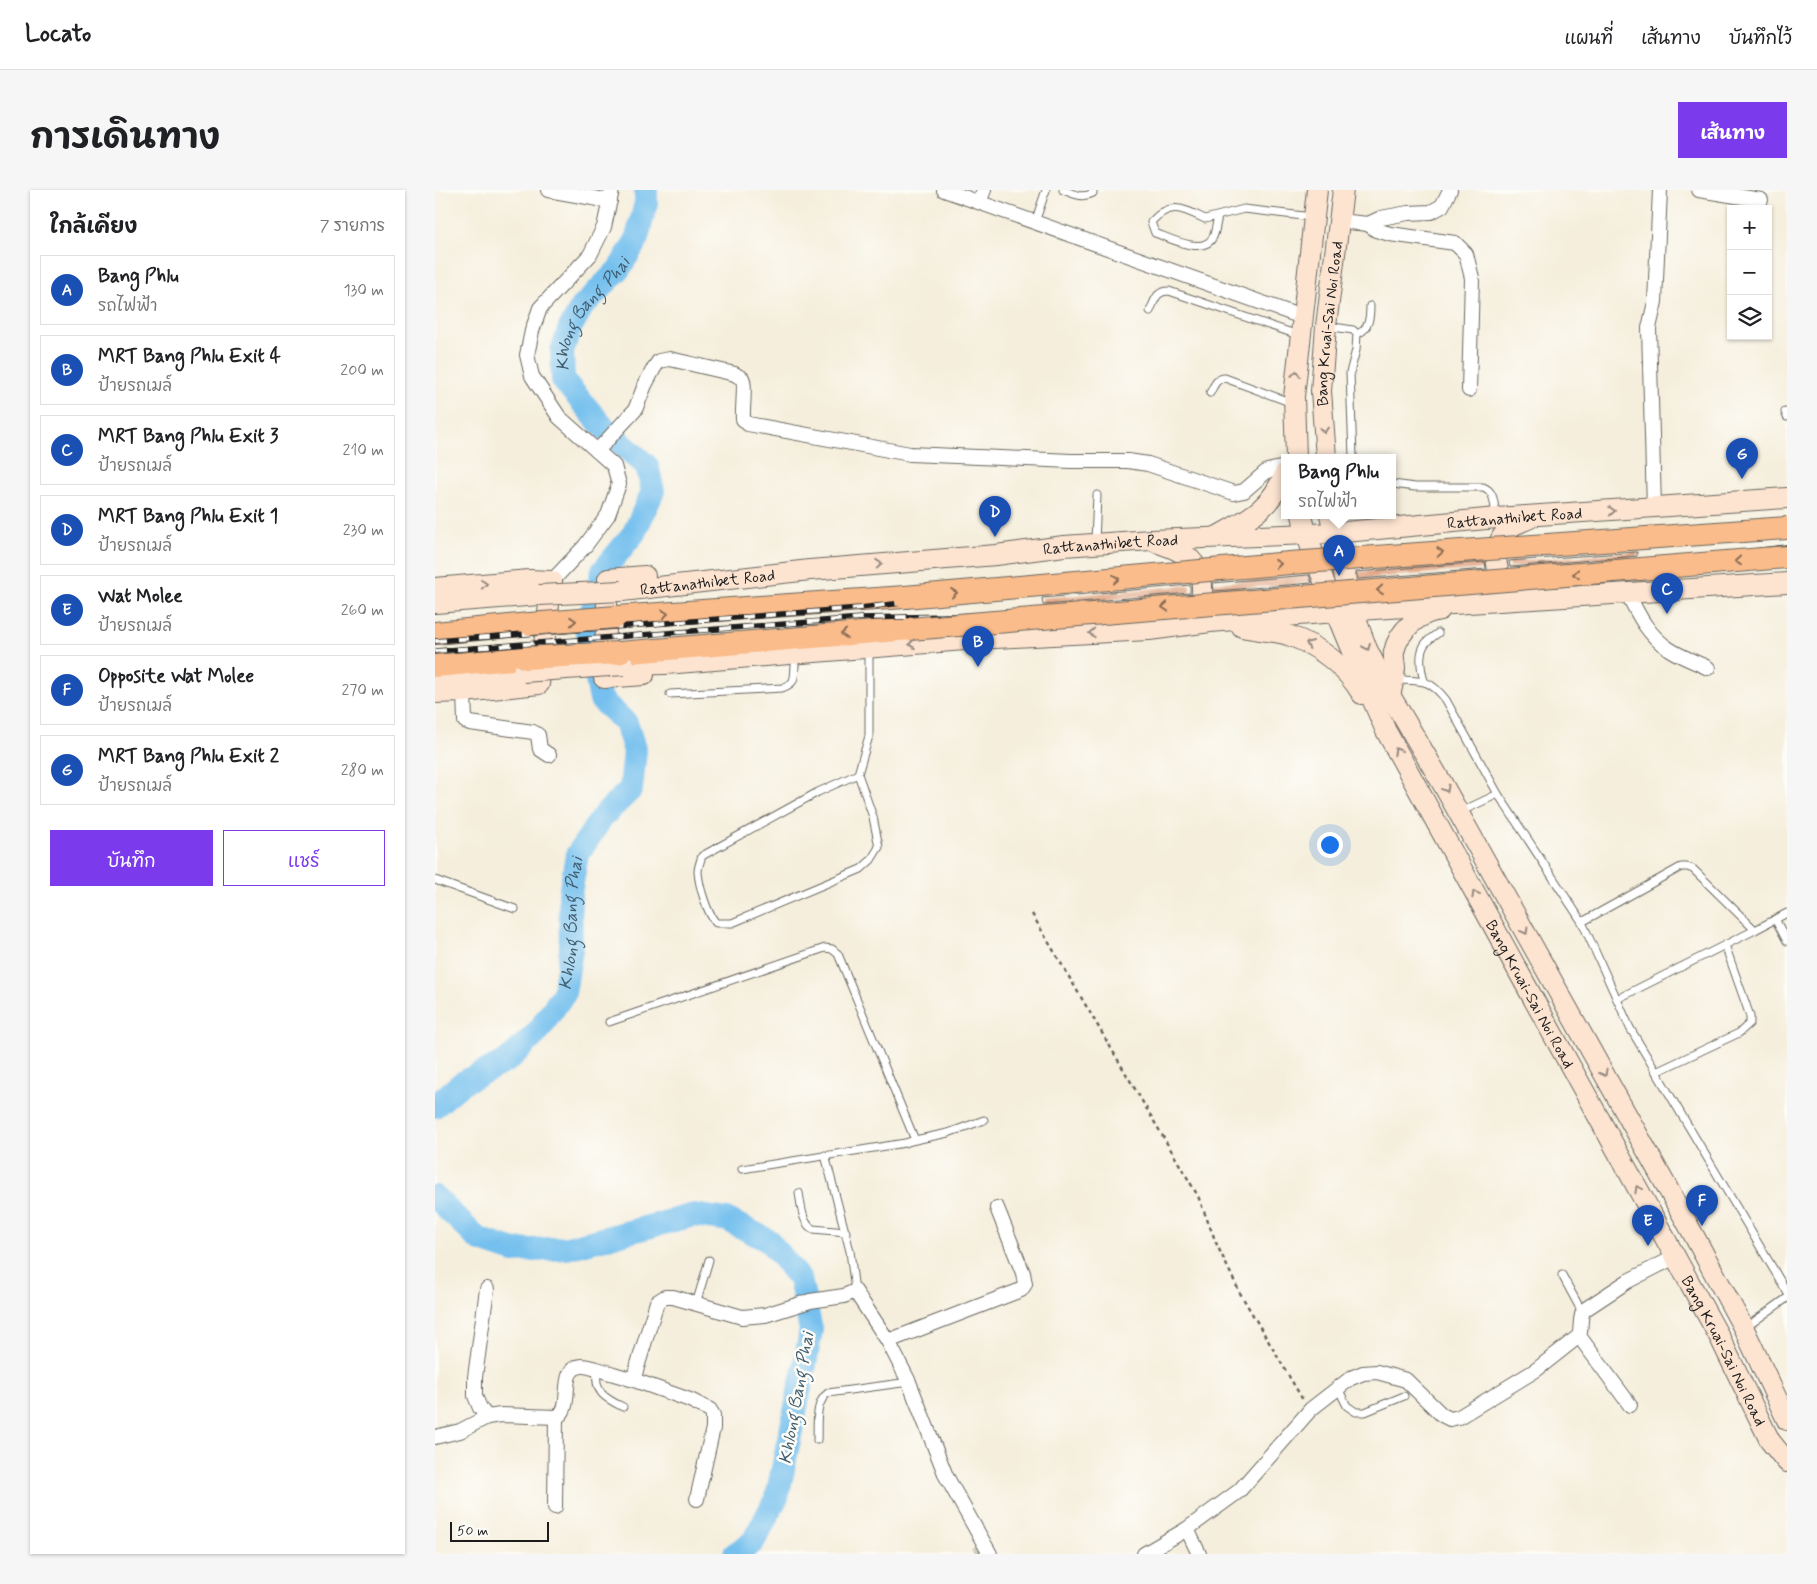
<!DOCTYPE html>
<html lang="th">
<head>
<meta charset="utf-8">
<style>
	:root { --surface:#fff; --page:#f6f6f6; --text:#202124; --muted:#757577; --line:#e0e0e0; --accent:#7c3aed }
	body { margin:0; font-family:Mynerve,"Playpen Sans Thai",sans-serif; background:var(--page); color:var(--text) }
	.controls { position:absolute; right:15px; top:15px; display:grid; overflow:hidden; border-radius:0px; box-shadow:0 1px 4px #0004 }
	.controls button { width:45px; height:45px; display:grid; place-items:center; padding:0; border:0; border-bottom:1px solid var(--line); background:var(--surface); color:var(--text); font:25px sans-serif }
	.scale { position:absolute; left:15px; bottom:12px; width:99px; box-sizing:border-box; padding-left:5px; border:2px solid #1c1c1c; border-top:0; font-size:14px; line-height:18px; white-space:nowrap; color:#1c1c1c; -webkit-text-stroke:4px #fdfcf7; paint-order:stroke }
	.you { position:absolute; left:894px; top:654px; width:18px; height:18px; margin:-12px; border:4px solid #fff; border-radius:50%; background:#1a73e8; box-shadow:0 0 0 8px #1a73e833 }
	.badge { display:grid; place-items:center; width:32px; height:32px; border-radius:50%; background:var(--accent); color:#fff; font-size:16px; font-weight:700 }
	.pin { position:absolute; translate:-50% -41px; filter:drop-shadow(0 1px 2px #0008) }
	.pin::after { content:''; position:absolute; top:26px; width:18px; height:15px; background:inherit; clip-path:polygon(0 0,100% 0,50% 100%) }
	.popup { position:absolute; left:846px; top:264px; width:115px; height:65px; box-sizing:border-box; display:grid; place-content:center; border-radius:0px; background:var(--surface); filter:drop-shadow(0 1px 4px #0005); font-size:16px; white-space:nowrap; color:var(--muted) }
	.popup b { font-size:19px; color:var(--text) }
	.popup::after { content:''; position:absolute; left:50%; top:100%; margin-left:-10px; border:10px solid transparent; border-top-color:var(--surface) }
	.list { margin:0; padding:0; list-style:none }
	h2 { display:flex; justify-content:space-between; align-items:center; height:65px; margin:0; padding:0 20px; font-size:21px }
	h2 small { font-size:16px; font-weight:400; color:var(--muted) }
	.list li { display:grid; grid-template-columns:32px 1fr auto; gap:15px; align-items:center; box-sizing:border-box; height:70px; margin:0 10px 10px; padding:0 10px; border:1px solid var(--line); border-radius:0px }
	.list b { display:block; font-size:19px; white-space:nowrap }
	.list p { margin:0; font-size:16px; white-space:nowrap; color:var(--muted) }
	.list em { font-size:16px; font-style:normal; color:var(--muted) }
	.actions { display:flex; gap:10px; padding:15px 20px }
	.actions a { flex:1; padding:11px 0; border:1px solid var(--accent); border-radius:0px; text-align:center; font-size:18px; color:var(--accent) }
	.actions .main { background:var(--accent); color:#fff }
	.icon { flex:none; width:28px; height:28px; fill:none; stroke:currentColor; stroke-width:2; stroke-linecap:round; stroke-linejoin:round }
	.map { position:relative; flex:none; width:1352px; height:1364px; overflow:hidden; border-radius:0px }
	header { display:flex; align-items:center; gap:30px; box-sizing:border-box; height:70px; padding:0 25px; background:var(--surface); border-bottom:1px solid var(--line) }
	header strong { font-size:24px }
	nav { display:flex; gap:28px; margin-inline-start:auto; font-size:18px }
	.intro { display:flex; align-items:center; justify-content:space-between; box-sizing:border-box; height:120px; padding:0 30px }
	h1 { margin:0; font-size:35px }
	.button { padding:12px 22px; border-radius:0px; background:var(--accent); color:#fff; font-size:18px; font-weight:700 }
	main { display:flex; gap:30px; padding:0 30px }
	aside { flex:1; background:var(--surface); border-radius:0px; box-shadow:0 1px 4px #0004 }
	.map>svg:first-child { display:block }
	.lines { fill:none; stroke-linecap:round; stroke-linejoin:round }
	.river { stroke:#75c0ee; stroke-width:24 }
	.building { fill:#de9a74 }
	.street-tunnel { stroke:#d4cebf; stroke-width:14; stroke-dasharray:14 7; stroke-linecap:butt }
	.lane-casing { stroke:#68665f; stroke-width:9 }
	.street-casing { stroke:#68665f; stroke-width:16 }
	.secondary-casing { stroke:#68665f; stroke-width:22 }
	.primary-casing { stroke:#68665f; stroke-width:24 }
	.path { stroke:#68665f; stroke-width:2.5; stroke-dasharray:4 4; stroke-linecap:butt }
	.lane { stroke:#fff; stroke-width:7 }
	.street { stroke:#fff; stroke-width:14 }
	.secondary { stroke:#fde4d1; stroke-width:20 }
	.primary { stroke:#fabc8b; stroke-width:22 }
	.rail-casing { stroke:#1c1c1c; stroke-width:5.5 }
	.rail { stroke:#fdfcf7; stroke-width:4; stroke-dasharray:11; stroke-linecap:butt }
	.secondary-bridge-casing { stroke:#68665f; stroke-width:22; stroke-linecap:butt }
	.primary-bridge-casing { stroke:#68665f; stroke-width:24; stroke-linecap:butt }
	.secondary-bridge { stroke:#fde4d1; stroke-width:20 }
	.primary-bridge { stroke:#fabc8b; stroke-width:22 }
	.oneway { stroke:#988a80 }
	.oneway2 { stroke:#8b6c54 }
	.labels { text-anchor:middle; stroke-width:5; stroke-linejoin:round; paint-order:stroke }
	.street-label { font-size:16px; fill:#1c1c1c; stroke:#fdfcf7 }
	.water-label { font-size:18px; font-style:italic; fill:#405e70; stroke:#fdfcf7 }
</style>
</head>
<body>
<header>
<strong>Locato</strong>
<nav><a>แผนที่</a><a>เส้นทาง</a><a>บันทึกไว้</a></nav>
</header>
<div class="intro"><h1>การเดินทาง</h1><a class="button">เส้นทาง</a></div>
<main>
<aside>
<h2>ใกล้เคียง<small>7 รายการ</small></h2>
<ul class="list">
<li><span class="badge" style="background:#1a4fb4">A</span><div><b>Bang Phlu</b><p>รถไฟฟ้า</p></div><em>130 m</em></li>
<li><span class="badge" style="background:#1a4fb4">B</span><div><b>MRT Bang Phlu Exit 4</b><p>ป้ายรถเมล์</p></div><em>200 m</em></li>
<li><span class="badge" style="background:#1a4fb4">C</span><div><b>MRT Bang Phlu Exit 3</b><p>ป้ายรถเมล์</p></div><em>210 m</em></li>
<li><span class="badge" style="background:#1a4fb4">D</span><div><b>MRT Bang Phlu Exit 1</b><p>ป้ายรถเมล์</p></div><em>230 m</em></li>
<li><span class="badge" style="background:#1a4fb4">E</span><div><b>Wat Molee</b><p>ป้ายรถเมล์</p></div><em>260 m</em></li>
<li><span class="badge" style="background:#1a4fb4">F</span><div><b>Opposite Wat Molee</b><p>ป้ายรถเมล์</p></div><em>270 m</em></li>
<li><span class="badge" style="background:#1a4fb4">G</span><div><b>MRT Bang Phlu Exit 2</b><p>ป้ายรถเมล์</p></div><em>280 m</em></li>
</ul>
<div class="actions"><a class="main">บันทึก</a><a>แชร์</a></div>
</aside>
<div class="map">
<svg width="1352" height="1364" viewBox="0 0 1352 1364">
	<rect width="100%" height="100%" fill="#fdfcf7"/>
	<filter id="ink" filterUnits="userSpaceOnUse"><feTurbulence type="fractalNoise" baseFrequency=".02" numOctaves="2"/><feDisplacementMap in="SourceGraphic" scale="10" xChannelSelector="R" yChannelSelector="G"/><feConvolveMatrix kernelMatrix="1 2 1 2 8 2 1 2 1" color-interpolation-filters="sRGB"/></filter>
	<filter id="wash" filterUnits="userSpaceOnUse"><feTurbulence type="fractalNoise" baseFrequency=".0096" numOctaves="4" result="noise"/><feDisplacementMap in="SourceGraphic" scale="20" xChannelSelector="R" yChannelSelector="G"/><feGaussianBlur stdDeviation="1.12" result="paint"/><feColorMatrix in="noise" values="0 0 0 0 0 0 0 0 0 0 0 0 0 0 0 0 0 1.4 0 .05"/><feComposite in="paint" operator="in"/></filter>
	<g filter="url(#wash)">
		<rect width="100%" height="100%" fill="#f5eedc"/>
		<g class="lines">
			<g class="river">
				<path id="s1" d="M0,916L27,893L73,870L102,843L129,803L136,760L135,704L142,665L168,626L196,599L200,561L191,533L166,510L152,440L168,381L199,343L218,301L212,276L170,239L128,190L127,161L135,138L147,117L184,79L201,51L211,13V0"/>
				<polyline points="0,1007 43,1049 79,1061 132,1058 259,1025 293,1030 334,1051 365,1089 376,1140 370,1174 342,1307 318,1352 300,1364"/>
			</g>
		</g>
		<g id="blocks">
			<g class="building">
				<polygon points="1202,362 1202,366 1075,377 1074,371"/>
				<polygon points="1050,372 1051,379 923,389 921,382"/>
				<polygon points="874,385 877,393 779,401 778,393"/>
				<polygon points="755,395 755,403 608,415 607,408"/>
			</g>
		</g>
	</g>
	<g filter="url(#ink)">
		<use href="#blocks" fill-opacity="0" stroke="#68665f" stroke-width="1"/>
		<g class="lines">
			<polyline class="street-tunnel" points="542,1364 545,1362"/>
			<defs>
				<g id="lane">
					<path d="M628,0C639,4 647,9 658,3V0"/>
					<path d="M783,27C781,33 781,41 778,47C769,66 734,48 720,43L716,32C735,11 747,18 770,29L809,19L877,27"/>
					<polyline points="600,32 611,0"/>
					<path d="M715,121C720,110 721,101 734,101L863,145"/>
					<polyline points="892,136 918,140 922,144 921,160 915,183 918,267"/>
					<path d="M922,144C934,140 935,127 935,116"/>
					<path d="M775,203C779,196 781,188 790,188L857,213"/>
					<polyline points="1350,222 1352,227"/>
					<path d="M958,294L980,297H1048C1060,301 1059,315 1061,326"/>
					<polyline points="660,352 662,305"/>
					<path d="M961,490C987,491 994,488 1011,510L1063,604L1147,732L1195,838L1352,1102"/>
					<path d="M989,491C986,480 983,464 990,454C993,450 999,446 1003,443"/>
					<path d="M235,504L347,498C361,493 359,489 360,475"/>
					<path d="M423,584L383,602L267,666C265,672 263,677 263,682C264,696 272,723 281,733H297L426,679L436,670L444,657L438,627L423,584L434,546V460"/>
					<polyline points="1025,622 1063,604"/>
					<polyline points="0,690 80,719"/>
					<polyline points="1340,729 1352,751"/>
					<polyline points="1147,732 1246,677 1252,677 1258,679 1320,740"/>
					<polyline points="1182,809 1320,740 1352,723"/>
					<polyline points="174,832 390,758 397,759 403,764 480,950 470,953 307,979"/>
					<polyline points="1221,882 1304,843 1315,833 1315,826 1290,755"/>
					<polyline points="480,950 513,943 549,930"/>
					<polyline points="390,965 415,1061 420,1101"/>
					<path d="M364,1003C366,1014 367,1034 378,1039L411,1042"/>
					<polyline points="1127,1085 1147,1122"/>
					<polyline points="261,1114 274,1070"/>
					<polyline points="1310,1138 1352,1108"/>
					<path d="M162,1180C159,1202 169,1208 188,1217"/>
					<polyline points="903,1198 912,1216 921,1222 930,1222 969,1206"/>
					<path d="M382,1250C383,1235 379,1213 393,1203L474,1192"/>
				</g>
				<g id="street">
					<polyline points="113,0 175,11"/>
					<polyline points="509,0 867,127"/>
					<polyline points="1264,0 1326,10"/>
					<polyline points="544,12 549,0"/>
					<polyline points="904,31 933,34 946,28 973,23 996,22 1007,16 1015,0"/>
					<polyline points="933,34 941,40 955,44 1020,53 1031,64 1037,88 1034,200"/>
					<path d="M162,261L200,220L210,195L219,178L224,171L235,169L300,184C301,185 306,188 307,188C311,193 307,221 308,229L313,234L475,264L636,271H693L713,274L799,303L809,301L832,281L850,277"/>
					<polyline points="1219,318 1214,138 1220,112 1225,0"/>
					<polyline points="117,391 150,356 173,325 184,294 179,276 124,227 97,186 92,165 97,141 105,118 155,65 169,37 177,0"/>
					<path d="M1193,404C1203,425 1214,446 1234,459C1246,467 1261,472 1273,478"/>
					<polyline points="29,502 30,531 35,533 98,542 103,545 105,559 114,565"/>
					<polyline points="52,1099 40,1187 40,1206 45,1218 52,1227"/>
					<polyline points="1144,1146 1195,1215"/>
					<polyline points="453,1151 586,1100 590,1094 588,1083 562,1018"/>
					<polyline points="196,1189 255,1210 275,1220 278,1225 278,1238 262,1309"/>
					<path d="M0,1247L25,1241L52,1227L66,1225L121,1227C141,1220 121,1178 147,1176C153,1175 187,1187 196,1189L200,1184L222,1112L230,1107H238L307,1127L330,1125L375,1111L409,1106L420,1101L453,1151L474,1192L511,1286L555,1364"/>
					<polyline points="120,1317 121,1227"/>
					<polyline points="752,1339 764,1364"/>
					<path d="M709,1364L752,1339L804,1301L876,1219L916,1188L928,1183L942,1182L971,1190L1007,1225L1015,1229L1024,1227L1101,1180L1144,1146C1147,1138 1144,1127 1149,1120L1193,1091L1240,1067"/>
				</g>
				<g id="secondary">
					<polyline points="861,267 859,207 882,0"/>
					<path id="s2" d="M891,267L886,201L891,136L908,0"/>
					<path id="s3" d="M867,325C871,346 879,366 887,386C906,439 929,490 951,541L1285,1148L1335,1251L1352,1272"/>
					<polyline points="895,325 918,421 932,459 955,505 1007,593 1257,1042 1309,1139 1352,1230"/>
					<path d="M781,347C813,329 836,319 850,283"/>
					<path d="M721,352C732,356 747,360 756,370C770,385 772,413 755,427"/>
					<polyline points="0,398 94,390 117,391 104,494 29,502 0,503"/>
					<path id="s4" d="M187,401L375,380L561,365L629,356L716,350L899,343L1062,328L1352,308"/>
					<path d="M1079,401C1057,388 1055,352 1077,336C1082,333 1089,331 1095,328"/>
					<polyline points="0,413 104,405"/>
					<path d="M807,437C822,440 838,441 853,445C884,456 910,476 927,504"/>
					<polyline points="189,475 230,474 542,449 714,440 775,432 939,419 1352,393"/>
					<polyline points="209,485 169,488 173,389 210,386"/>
					<polyline points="0,488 88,482"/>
					<path d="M955,505C958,496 959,487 960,478C960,473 958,467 959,462C963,441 985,422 1005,420"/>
				</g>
				<g id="primary">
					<polyline points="181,427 470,407"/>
					<polyline points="0,443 95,434"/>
					<polyline points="184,463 475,439"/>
					<polyline points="0,476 90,468"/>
				</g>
			</defs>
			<use href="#lane" class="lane-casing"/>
			<use href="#street" class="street-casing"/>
			<use href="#secondary" class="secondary-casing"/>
			<use href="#primary" class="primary-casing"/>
			<polyline class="path" points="597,724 763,1006 782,1055 805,1103 868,1210"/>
			<use href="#lane" class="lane"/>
			<use href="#street" class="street"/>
			<use href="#secondary" class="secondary"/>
			<use href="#primary" class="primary"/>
			<defs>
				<g id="rail">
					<polyline points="0,451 425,418 593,398 1188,352 1352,345"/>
					<polyline points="0,461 426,428 595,424 1190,377 1352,357"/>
				</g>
			</defs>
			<use href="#rail" class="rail-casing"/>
			<use href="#rail" class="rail"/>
			<defs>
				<g id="secondary-bridge">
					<polyline points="104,405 187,401"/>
					<polyline points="88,482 189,475"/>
				</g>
				<g id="primary-bridge">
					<polyline points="470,407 855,373 1352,338"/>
					<polyline points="95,434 181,427"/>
					<polyline points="475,439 1352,367"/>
					<polyline points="90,468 184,463"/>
				</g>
			</defs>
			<use href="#secondary-bridge" class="secondary-bridge-casing"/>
			<use href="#primary-bridge" class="primary-bridge-casing"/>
			<use href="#secondary-bridge" class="secondary-bridge"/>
			<use href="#primary-bridge" class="primary-bridge"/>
		</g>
		<defs><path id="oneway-chevron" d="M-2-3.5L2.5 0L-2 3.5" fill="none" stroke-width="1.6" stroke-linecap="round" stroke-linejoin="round" transform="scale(1.25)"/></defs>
		<g class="oneway">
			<use href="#oneway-chevron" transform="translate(861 184) rotate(-84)"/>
			<use href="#oneway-chevron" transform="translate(889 240) rotate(86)"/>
			<use href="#oneway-chevron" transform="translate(1177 321) rotate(-4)"/>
			<use href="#oneway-chevron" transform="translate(444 374) rotate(-4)"/>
			<use href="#oneway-chevron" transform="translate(49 394) rotate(-5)"/>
			<use href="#oneway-chevron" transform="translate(657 443) rotate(177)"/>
			<use href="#oneway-chevron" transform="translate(477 454) rotate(176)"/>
			<use href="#oneway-chevron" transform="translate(874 454) rotate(-155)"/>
			<use href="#oneway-chevron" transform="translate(932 457) rotate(68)"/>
			<use href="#oneway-chevron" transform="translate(962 561) rotate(-118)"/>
			<use href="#oneway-chevron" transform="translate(1011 599) rotate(61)"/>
			<use href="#oneway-chevron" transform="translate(1040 704) rotate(-119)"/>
			<use href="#oneway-chevron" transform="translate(1090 741) rotate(61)"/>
			<use href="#oneway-chevron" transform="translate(1169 883) rotate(61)"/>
			<use href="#oneway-chevron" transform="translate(1203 999) rotate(-119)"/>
		</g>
		<g class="oneway2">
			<use href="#oneway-chevron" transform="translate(1005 362) rotate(-4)"/>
			<use href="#oneway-chevron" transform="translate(1303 371) rotate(175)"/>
			<use href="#oneway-chevron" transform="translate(843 374) rotate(-5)"/>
			<use href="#oneway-chevron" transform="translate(1141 384) rotate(175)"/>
			<use href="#oneway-chevron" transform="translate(681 389) rotate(-5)"/>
			<use href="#oneway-chevron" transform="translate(945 400) rotate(175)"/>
			<use href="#oneway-chevron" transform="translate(519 403) rotate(-5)"/>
			<use href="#oneway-chevron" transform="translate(730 417) rotate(175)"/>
			<use href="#oneway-chevron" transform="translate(230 424) rotate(-4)"/>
			<use href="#oneway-chevron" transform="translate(138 431) rotate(-4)"/>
			<use href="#oneway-chevron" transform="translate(409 444) rotate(175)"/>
		</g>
	</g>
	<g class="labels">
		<g class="street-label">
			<text dy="6" stroke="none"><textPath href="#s2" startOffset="134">Bang Kruai-Sai Noi Road</textPath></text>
			<text dy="6" stroke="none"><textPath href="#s4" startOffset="896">Rattanathibet Road</textPath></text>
			<text dy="6" stroke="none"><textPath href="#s4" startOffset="491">Rattanathibet Road</textPath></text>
			<text dy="6" stroke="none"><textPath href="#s4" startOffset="86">Rattanathibet Road</textPath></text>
			<text dy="6" stroke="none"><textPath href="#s3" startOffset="532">Bang Kruai-Sai Noi Road</textPath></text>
			<text dy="6" stroke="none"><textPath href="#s3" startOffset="938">Bang Kruai-Sai Noi Road</textPath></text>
		</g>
		<g class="water-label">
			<text dy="6" stroke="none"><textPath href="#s1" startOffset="951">Khlong Bang Phai</textPath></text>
			<text dy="6" stroke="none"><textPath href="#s1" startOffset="245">Khlong Bang Phai</textPath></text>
			<text transform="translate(361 1208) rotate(-80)" y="6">Khlong Bang Phai</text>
		</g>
	</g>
</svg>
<div class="controls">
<button>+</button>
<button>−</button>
<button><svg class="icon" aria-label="layers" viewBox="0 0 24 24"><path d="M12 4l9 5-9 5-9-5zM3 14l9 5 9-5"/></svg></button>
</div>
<div class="scale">50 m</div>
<div class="you"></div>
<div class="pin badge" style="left:904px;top:386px;background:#1a4fb4">A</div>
<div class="popup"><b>Bang Phlu</b>รถไฟฟ้า</div>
<div class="pin badge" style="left:543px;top:477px;background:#1a4fb4">B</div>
<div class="pin badge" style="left:1232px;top:424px;background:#1a4fb4">C</div>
<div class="pin badge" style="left:560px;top:347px;background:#1a4fb4">D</div>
<div class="pin badge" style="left:1213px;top:1056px;background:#1a4fb4">E</div>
<div class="pin badge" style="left:1267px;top:1036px;background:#1a4fb4">F</div>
<div class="pin badge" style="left:1307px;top:289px;background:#1a4fb4">G</div>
</div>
</main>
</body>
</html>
